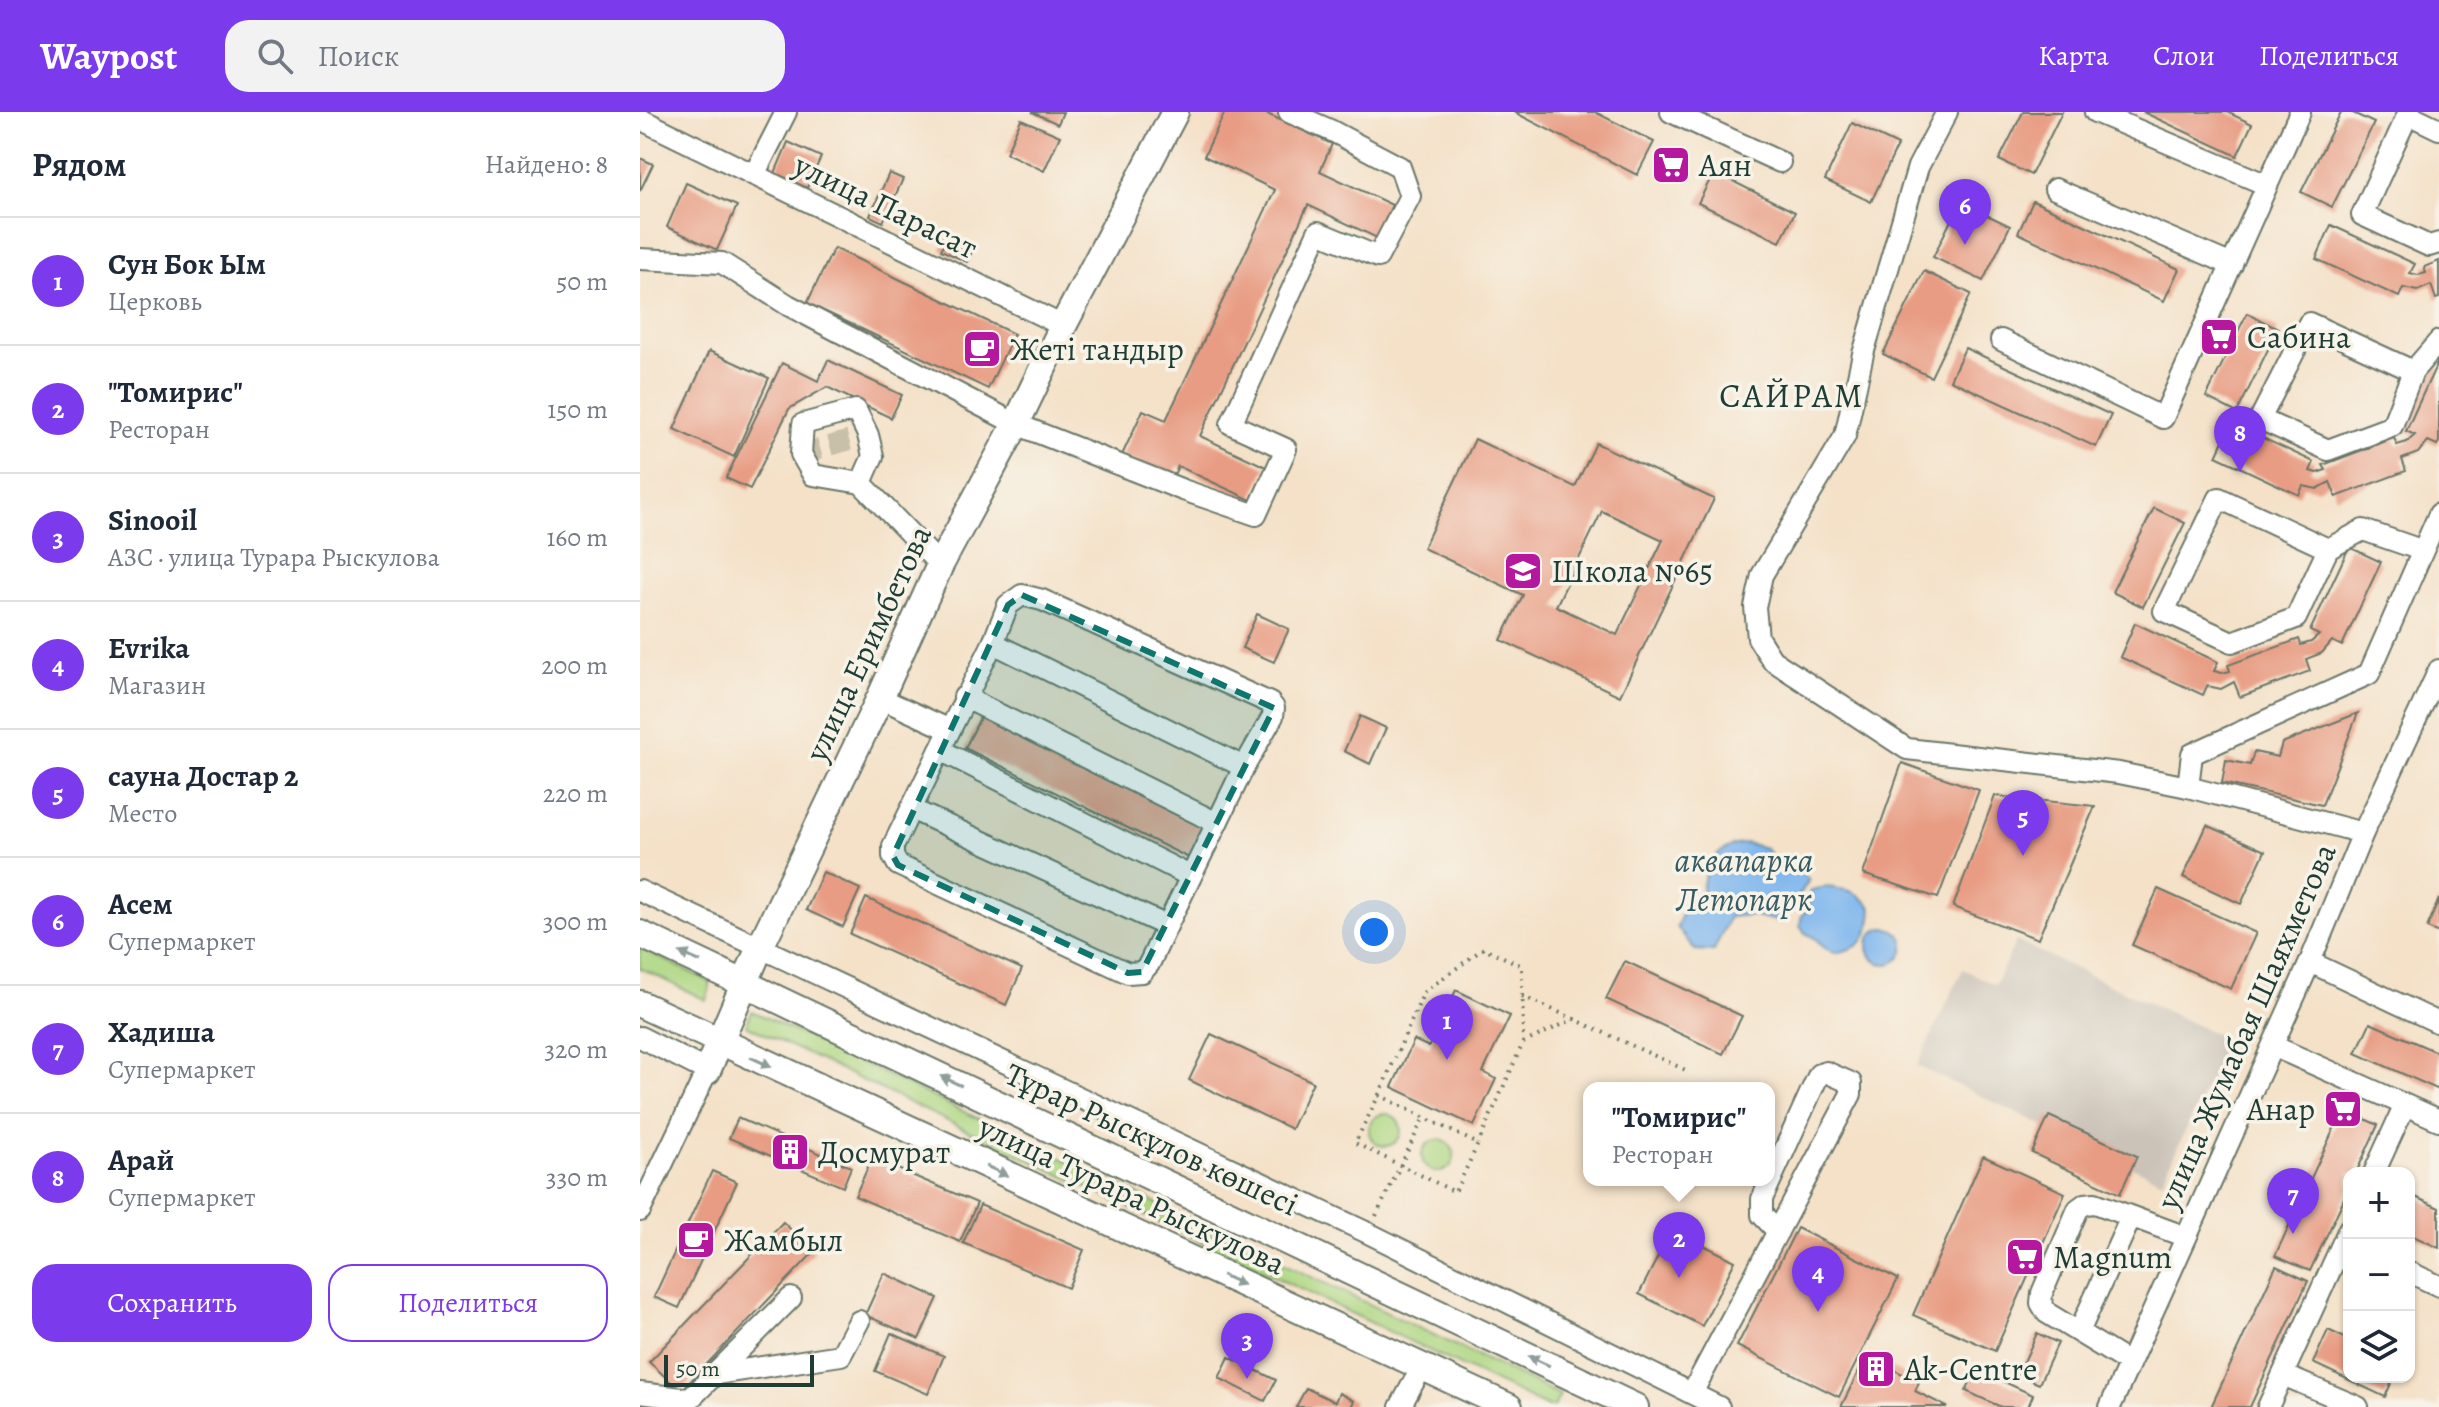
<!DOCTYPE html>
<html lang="ru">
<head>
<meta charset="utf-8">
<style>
	:root { --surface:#fff; --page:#f2f2f3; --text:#1f2937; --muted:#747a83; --line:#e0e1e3; --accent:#7c3aed }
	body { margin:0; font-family:Alegreya,serif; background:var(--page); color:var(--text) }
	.controls { position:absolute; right:24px; bottom:24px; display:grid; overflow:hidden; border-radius:16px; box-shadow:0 2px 6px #0004 }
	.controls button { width:72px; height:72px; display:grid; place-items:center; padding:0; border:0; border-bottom:2px solid var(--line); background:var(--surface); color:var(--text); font:40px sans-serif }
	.scale { position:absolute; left:24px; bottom:20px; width:150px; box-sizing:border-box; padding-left:8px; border:4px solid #1f3d34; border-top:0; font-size:22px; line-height:28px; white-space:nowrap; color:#1f3d34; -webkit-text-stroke:6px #f7f3e8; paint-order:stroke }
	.you { position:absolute; left:734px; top:820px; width:28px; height:28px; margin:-20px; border:6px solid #fff; border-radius:50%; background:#1a73e8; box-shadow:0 0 0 12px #1a73e833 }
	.badge { display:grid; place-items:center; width:52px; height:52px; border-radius:50%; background:var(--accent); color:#fff; font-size:26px; font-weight:700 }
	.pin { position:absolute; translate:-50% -66px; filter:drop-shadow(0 2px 4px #0008) }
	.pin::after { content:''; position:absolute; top:42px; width:28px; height:24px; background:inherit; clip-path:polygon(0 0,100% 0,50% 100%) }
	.popup { position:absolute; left:943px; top:970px; width:192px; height:104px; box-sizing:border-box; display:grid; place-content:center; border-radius:16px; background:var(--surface); filter:drop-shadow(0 2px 6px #0005); font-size:26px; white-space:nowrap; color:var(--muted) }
	.popup b { font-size:30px; color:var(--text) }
	.popup::after { content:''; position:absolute; left:50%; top:100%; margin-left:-16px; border:16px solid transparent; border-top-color:var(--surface) }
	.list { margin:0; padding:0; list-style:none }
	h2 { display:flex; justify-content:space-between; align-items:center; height:104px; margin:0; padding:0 32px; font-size:34px }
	h2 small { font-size:26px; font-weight:400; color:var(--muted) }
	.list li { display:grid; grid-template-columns:52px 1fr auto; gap:24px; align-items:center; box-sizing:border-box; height:128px; padding:0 32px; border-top:2px solid var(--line) }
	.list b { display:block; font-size:30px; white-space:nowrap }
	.list p { margin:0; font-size:26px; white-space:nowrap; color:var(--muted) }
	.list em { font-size:26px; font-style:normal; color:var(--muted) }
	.actions { display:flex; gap:16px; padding:24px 32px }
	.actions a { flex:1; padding:18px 0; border:2px solid var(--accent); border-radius:24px; text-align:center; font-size:28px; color:var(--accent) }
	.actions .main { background:var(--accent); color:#fff }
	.icon { flex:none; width:44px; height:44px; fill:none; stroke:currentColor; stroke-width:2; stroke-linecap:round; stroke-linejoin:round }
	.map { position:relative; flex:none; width:1799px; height:1295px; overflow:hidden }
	header { display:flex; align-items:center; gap:48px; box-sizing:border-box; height:112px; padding:0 40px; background:var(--accent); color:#fff }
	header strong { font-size:38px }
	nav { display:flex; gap:44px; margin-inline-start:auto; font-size:28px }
	.search { width:560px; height:72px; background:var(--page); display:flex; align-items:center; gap:20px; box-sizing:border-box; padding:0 28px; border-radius:24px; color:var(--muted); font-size:30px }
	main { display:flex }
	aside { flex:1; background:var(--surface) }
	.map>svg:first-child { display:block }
	.industrial { fill:#cbc2b8 }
	.green { fill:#aed782; stroke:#668a5b; stroke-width:2 }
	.water { fill:#7eb6ee; stroke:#4e7a91; stroke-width:2 }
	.building { fill:#e89c83; fill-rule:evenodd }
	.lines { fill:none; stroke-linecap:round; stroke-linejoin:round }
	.minor-tunnel { stroke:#c9c0aa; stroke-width:20; stroke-dasharray:20 10; stroke-linecap:butt }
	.minor-casing { stroke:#6a7668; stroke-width:24 }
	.major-casing { stroke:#6a7668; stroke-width:30 }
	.path { stroke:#6a7668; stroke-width:4; stroke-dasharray:2 6; stroke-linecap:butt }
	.minor { stroke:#fff; stroke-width:20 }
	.major { stroke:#fff; stroke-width:26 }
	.oneway { fill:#8f9e9a }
	.marked { fill:#0f766e; fill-opacity:0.2; stroke:#0f766e; stroke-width:6; stroke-dasharray:16 10; stroke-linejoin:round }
	.labels { text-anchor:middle; stroke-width:7; stroke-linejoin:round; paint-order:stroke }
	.poi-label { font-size:32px; fill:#1f3d34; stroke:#f7f3e8; text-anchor:start }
	.street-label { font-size:32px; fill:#1f3d34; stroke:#f7f3e8 }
	.neighbourhood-label { font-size:34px; letter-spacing:2px; fill:#1f3d34; stroke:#f7f3e8 }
	.water-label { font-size:34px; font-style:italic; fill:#375b62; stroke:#f7f3e8 }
</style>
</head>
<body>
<header>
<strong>Waypost</strong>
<div class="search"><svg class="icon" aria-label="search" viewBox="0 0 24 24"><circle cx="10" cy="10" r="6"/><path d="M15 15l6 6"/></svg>Поиск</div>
<nav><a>Карта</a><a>Слои</a><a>Поделиться</a></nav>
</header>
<main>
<aside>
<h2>Рядом<small>Найдено: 8</small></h2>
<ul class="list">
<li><span class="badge">1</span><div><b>Сун Бок Ым</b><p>Церковь</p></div><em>50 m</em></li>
<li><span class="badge">2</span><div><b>&quot;Томирис&quot;</b><p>Ресторан</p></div><em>150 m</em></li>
<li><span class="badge">3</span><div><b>Sinooil</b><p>АЗС · улица Турара Рыскулова</p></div><em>160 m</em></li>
<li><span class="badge">4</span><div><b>Evrika</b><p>Магазин</p></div><em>200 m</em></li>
<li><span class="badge">5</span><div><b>сауна Достар 2</b><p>Место</p></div><em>220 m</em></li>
<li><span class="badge">6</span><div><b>Асем</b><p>Супермаркет</p></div><em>300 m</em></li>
<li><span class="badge">7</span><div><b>Хадиша</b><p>Супермаркет</p></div><em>320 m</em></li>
<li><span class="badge">8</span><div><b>Арай</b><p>Супермаркет</p></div><em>330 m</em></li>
</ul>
<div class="actions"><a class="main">Сохранить</a><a>Поделиться</a></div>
</aside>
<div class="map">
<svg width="1799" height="1295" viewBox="0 0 1799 1295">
	<rect width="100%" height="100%" fill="#f7f3e8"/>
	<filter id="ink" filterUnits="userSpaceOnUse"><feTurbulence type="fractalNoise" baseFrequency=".0125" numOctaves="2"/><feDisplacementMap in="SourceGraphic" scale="16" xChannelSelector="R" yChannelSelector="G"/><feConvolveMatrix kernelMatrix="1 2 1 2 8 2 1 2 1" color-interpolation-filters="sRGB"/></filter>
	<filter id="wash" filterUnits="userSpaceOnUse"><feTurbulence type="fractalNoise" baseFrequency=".006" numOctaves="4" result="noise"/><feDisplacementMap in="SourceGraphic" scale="32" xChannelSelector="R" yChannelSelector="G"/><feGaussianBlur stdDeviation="1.8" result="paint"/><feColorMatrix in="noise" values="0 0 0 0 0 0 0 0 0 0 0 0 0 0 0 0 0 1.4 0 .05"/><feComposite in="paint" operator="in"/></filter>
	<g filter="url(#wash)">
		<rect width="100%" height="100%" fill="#f4e1c8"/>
		<polygon class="industrial" points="1376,829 1588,928 1522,1069 1277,954 1323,857 1355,873"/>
		<g class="green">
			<polygon points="0,836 71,870 66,888 0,856"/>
			<polygon points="112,899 920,1283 914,1295 908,1295 106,913"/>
			<circle cx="745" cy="1018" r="16"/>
			<circle cx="798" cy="1044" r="16"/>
		</g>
		<g class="water">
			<path d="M1106,731L1125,736L1140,755L1159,758L1169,768L1142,810L1111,803L1089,805L1074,839L1055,838L1037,815L1043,799L1060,791C1063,760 1070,735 1106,731Z"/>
			<path d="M1186,775C1209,778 1217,778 1232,796C1231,817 1226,835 1203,839C1197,841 1197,842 1191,839C1180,834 1178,825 1165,821L1160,813L1162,803L1169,795L1171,778Z"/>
			<circle cx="1246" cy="834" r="18"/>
		</g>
		<g id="blocks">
			<g class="building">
				<polygon points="392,0 423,0 418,12"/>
				<polygon points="585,0 623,0 692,32 680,59 752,93 737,126 668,93 560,324 626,355 611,388 538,354 532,367 482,343 503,298 526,308 635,78 564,44"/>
				<polygon points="874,0 955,0 1014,30 997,63"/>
				<polygon points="1383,0 1422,0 1391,63 1359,48"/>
				<polygon points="1503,0 1587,0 1612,12 1597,44"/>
				<polygon points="1701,0 1711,0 1734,11 1692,95 1661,80"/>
				<polygon points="381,7 420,24 404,59 366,41"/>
				<polygon points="1212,11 1258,33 1231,90 1185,68"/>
				<polygon points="148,30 181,45 167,76 135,61"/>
				<polygon points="0,46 13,52 0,79"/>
				<polygon points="1074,60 1155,100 1140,130 1058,91"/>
				<polygon points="249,61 263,67 243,110 230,104"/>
				<polygon points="46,71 97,94 77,138 27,115"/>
				<polygon points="1393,89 1539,157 1524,189 1378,121"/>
				<polygon points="1320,90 1370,114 1343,169 1293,145"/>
				<polygon points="1691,113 1775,152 1770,161 1778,163 1786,161 1784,155 1799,149 1799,186 1796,187 1791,173 1777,179 1763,176 1759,185 1676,147"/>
				<polygon points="308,124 334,135 327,150 301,138"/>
				<polygon points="194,136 374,222 348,277 167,191"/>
				<polygon points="1284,159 1331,182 1291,265 1243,242"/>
				<polygon points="1607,201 1638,217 1597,301 1566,285"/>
				<polygon points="1325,236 1471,303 1456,335 1310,268"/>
				<polygon points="69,239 129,266 94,345 34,317"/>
				<polygon points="1799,247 1799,330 1797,333 1788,329 1778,341 1762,347 1766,359 1696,385 1690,370 1677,377 1663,374 1659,383 1576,344 1591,311 1674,350 1670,359 1677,361 1686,358 1683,353 1754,326 1757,333 1767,330 1775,323 1766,319"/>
				<polygon points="188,248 262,283 251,306 187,275 149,297 110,377 86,366 142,251 178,269"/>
				<path d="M835,327L935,375L956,331L1074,387L980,584L861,528L883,483L783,436ZM962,399L1023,428L977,523L916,494Z"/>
				<polygon points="1514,396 1545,411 1503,495 1472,480"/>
				<polygon points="1709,435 1741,450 1702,534 1692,529 1682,541 1666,547 1670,559 1600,585 1594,570 1581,577 1567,574 1563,583 1480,545 1495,511 1578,550 1574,559 1582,561 1590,559 1588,553 1659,527 1661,533 1671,530 1679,523 1670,519"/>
				<polygon points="617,502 649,517 634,550 602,536"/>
				<polygon points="1718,601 1682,693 1582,671 1586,648 1610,653 1614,640 1638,645 1642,631"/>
				<polygon points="342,602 570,714 553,748 325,636"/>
				<polygon points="720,604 746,616 730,652 704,639"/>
				<polygon points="1262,651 1339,678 1298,786 1223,762"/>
				<polygon points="1355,684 1455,694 1398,827 1313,795"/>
				<polygon points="1567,713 1625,739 1601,792 1543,765"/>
				<polygon points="183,760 220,777 203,815 166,798"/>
				<polygon points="1518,777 1616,821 1591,877 1492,833"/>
				<polygon points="226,786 382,857 366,893 210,822"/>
				<polygon points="1799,787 1799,821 1787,816"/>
				<polygon points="985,849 1102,904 1083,942 966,887"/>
				<polygon points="816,878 870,904 843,960 856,967 834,1014 752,975 774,928 789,935"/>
				<polygon points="1730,911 1799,941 1799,978 1716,941"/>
				<polygon points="571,922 673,970 651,1017 549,968"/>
				<polygon points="1703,997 1738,1013 1716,1061 1709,1061 1709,1076 1670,1159 1635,1144"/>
				<polygon points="1409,1004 1497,1044 1480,1082 1392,1041"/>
				<polygon points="98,1006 211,1055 203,1075 89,1026"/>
				<polygon points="1343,1044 1425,1081 1355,1239 1273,1203"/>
				<polygon points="232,1046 337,1091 320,1130 215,1084"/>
				<polygon points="72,1059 97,1070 39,1196 14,1185"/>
				<polygon points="1769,1082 1799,1096 1799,1136 1769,1122"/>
				<polygon points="340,1093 444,1138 428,1176 323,1131"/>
				<polygon points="143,1110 174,1140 41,1279 9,1250"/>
				<polygon points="1157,1116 1258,1167 1199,1285 1097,1234"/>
				<polygon points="1032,1117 1095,1149 1062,1214 999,1182"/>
				<polygon points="1636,1154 1668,1169 1610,1295 1571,1295"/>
				<polygon points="244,1161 298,1186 279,1227 225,1203"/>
				<polygon points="1688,1218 1709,1228 1709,1265 1754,1265 1745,1285 1673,1251"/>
				<polygon points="251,1221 304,1244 288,1282 235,1259"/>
				<polygon points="1397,1221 1418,1231 1399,1272 1378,1263"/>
				<polygon points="1226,1244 1279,1270 1275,1279 1307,1295 1201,1295"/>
				<polygon points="589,1245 636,1268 625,1289 579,1266"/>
				<polygon points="1336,1257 1393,1283 1388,1295 1361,1295 1326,1279"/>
				<polygon points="666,1276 695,1290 699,1281 714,1289 711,1295 656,1295"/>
			</g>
		</g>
	</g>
	<g filter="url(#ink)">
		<use href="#blocks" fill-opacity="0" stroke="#6a7668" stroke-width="2"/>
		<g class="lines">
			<polyline class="minor-tunnel" points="161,342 228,323"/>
			<defs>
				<g id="minor">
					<polyline points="1031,0 1140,50"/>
					<polyline points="1307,0 1278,55 1223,242 1205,324 1122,463 1115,495 1118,526 1132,548 1267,637 1479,661 1548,675 1723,721"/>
					<polyline points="1455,0 1627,73"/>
					<polyline points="0,7 423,214"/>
					<polyline points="1799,17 1768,2 1722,103 1789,134 1799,131"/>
					<polyline points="114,63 146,0"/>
					<polyline points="1415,77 1592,153"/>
					<polyline points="0,147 82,151 148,193 376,312 543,378 616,403 646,337 591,312 678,120 738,145 770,84 760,55 692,19 649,0"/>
					<polyline points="1361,228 1523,306 1660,0"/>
					<polyline points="1773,259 1669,211 1620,307 1688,338 1752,314 1773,259 1799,229"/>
					<polyline points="221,371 233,344 228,323 216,298 163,312 161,342 173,363 221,371 300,453"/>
					<polyline points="1688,437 1579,386 1524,499 1592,530 1656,506 1688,437 1723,418 1781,438"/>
					<polyline points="353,531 604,655"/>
					<polyline points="324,585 577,711"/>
					<polyline points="240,586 308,617"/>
					<polyline points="1548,675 1552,642 1729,562 1799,402"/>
					<polyline points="271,697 527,814 509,852 502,860 488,861 258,753 253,744 253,734 300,638"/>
					<polyline points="0,779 728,1121 1079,1295"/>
					<polyline points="527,814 604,655 633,604 634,596 630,591 402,488 382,483 368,493 353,531 300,638 550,764"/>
					<polyline points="1670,850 1799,911"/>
					<polyline points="0,925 67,959 0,1099"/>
					<polyline points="1633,934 1799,1008"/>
					<polyline points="1734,1061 1765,993"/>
					<polyline points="1769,1160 1799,1174"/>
					<polyline points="1439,1220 1491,1105"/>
					<polyline points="1489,1251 1407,1201 1401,1191 1402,1181 1438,1097 1445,1092 1455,1091 1546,1125"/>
					<polyline points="76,1262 201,1243 219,1209"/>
					<polyline points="1643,1263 1718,1295"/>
					<polyline points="0,1281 50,1287 151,1186"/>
					<polyline points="1052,1281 1211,982 1211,971 1186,960 1179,962 1122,1087 1122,1103 1138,1120"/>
					<polyline points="760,1295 782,1255"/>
					<polyline points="1470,1295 1670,850 1723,721 1799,558"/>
					<polyline points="1628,1295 1709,1117"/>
				</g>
				<g id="major">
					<polyline points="0,822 995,1295"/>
					<polyline points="0,892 869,1295"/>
					<polyline points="67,959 120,835 240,586 300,453 376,312 423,214 535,0"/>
				</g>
			</defs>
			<use href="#minor" class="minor-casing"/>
			<use href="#major" class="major-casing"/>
			<g class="path">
				<polyline points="882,884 934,907"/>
				<polyline points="883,931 934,907 1050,960"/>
				<polyline points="739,983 784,880 844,836 882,854 883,931 838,1032"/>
				<polygon points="739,983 838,1032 815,1080 715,1031"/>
				<polyline points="736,1104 784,1005"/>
			</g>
			<use href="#minor" class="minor"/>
			<use href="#major" class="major"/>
		</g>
		<defs><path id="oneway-solid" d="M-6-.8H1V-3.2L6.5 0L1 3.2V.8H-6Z" transform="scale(2)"/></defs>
		<g class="oneway">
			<use href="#oneway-solid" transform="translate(50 845) rotate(-155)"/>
			<use href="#oneway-solid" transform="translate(121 950) rotate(25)"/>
			<use href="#oneway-solid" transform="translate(311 969) rotate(-155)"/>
			<use href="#oneway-solid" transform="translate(357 1059) rotate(25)"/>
			<use href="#oneway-solid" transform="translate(593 1168) rotate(25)"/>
			<use href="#oneway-solid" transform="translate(899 1249) rotate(-155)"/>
		</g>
	</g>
	<path class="marked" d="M382,483L634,596L502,860L488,861L258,753L253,744L368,493Z"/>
	<defs>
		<symbol id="supermarket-square" viewBox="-11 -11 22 22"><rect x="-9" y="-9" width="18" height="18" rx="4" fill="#b5179e" stroke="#f7f3e8"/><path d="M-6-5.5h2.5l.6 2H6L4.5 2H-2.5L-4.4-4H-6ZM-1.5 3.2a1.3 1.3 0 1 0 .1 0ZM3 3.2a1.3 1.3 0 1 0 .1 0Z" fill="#fff"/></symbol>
		<symbol id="cafe-square" viewBox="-11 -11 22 22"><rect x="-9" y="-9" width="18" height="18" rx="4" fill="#b5179e" stroke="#f7f3e8"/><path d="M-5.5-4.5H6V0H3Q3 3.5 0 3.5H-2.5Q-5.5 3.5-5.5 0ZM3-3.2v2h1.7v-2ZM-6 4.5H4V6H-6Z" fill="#fff"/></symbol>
		<symbol id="school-square" viewBox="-11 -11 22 22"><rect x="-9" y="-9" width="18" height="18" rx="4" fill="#b5179e" stroke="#f7f3e8"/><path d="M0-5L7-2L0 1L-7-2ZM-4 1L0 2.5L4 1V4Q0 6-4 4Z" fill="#fff"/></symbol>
		<symbol id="building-square" viewBox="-11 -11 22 22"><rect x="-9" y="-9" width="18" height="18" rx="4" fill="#b5179e" stroke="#f7f3e8"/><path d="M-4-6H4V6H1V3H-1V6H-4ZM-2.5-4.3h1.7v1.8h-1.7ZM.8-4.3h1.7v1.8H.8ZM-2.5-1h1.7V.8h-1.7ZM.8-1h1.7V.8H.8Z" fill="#fff"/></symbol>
	</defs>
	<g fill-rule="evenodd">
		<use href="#supermarket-square" x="1009" y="31" width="44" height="44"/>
		<use href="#supermarket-square" x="1557" y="203" width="44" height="44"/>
		<use href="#cafe-square" x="320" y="215" width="44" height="44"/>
		<use href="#school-square" x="861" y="437" width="44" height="44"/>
		<use href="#supermarket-square" x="1681" y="975" width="44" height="44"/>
		<use href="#building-square" x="128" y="1018" width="44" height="44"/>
		<use href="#cafe-square" x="34" y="1106" width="44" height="44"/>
		<use href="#supermarket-square" x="1363" y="1123" width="44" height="44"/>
		<use href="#building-square" x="1214" y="1235" width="44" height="44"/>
	</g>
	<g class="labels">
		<g class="poi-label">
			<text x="1059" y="64">Аян</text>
			<text x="1607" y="236">Сабина</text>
			<text x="370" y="248">Жеті тандыр</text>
			<text x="911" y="470">Школа №65</text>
			<text x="1675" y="1008" text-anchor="end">Анар</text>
			<text x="178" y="1051">Досмурат</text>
			<text x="84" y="1139">Жамбыл</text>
			<text x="1413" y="1156">Magnum</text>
			<text x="1264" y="1268">Ak-Centre</text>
		</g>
		<g class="street-label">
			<text transform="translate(246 94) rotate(26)" y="11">улица Парасат</text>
			<text transform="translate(228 531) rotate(-65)" y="11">улица Еримбетова</text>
			<text transform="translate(1606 914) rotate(-66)" y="11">улица Жумабая Шаяхметова</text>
			<text transform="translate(512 1027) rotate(25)" y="11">Тұрар Рыскұлов көшесі</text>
			<text transform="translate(492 1083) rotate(25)" y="11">улица Турара Рыскулова</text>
		</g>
		<g class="neighbourhood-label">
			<text x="1152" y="295">САЙРАМ</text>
		</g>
		<g class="water-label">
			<text x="1104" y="760">аквапарка<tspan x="1104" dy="39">Летопарк</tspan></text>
		</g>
	</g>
</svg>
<div class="controls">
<button>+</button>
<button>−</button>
<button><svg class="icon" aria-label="layers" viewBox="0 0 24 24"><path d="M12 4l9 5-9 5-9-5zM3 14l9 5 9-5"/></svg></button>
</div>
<div class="scale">50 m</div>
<div class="you"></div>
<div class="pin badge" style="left:807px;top:948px">1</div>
<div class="pin badge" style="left:1039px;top:1166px">2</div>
<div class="popup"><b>&quot;Томирис&quot;</b>Ресторан</div>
<div class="pin badge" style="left:607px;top:1267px">3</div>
<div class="pin badge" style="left:1178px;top:1200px">4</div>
<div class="pin badge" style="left:1383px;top:744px">5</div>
<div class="pin badge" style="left:1325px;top:133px">6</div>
<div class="pin badge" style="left:1653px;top:1122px">7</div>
<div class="pin badge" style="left:1600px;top:360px">8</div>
</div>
</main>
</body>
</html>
